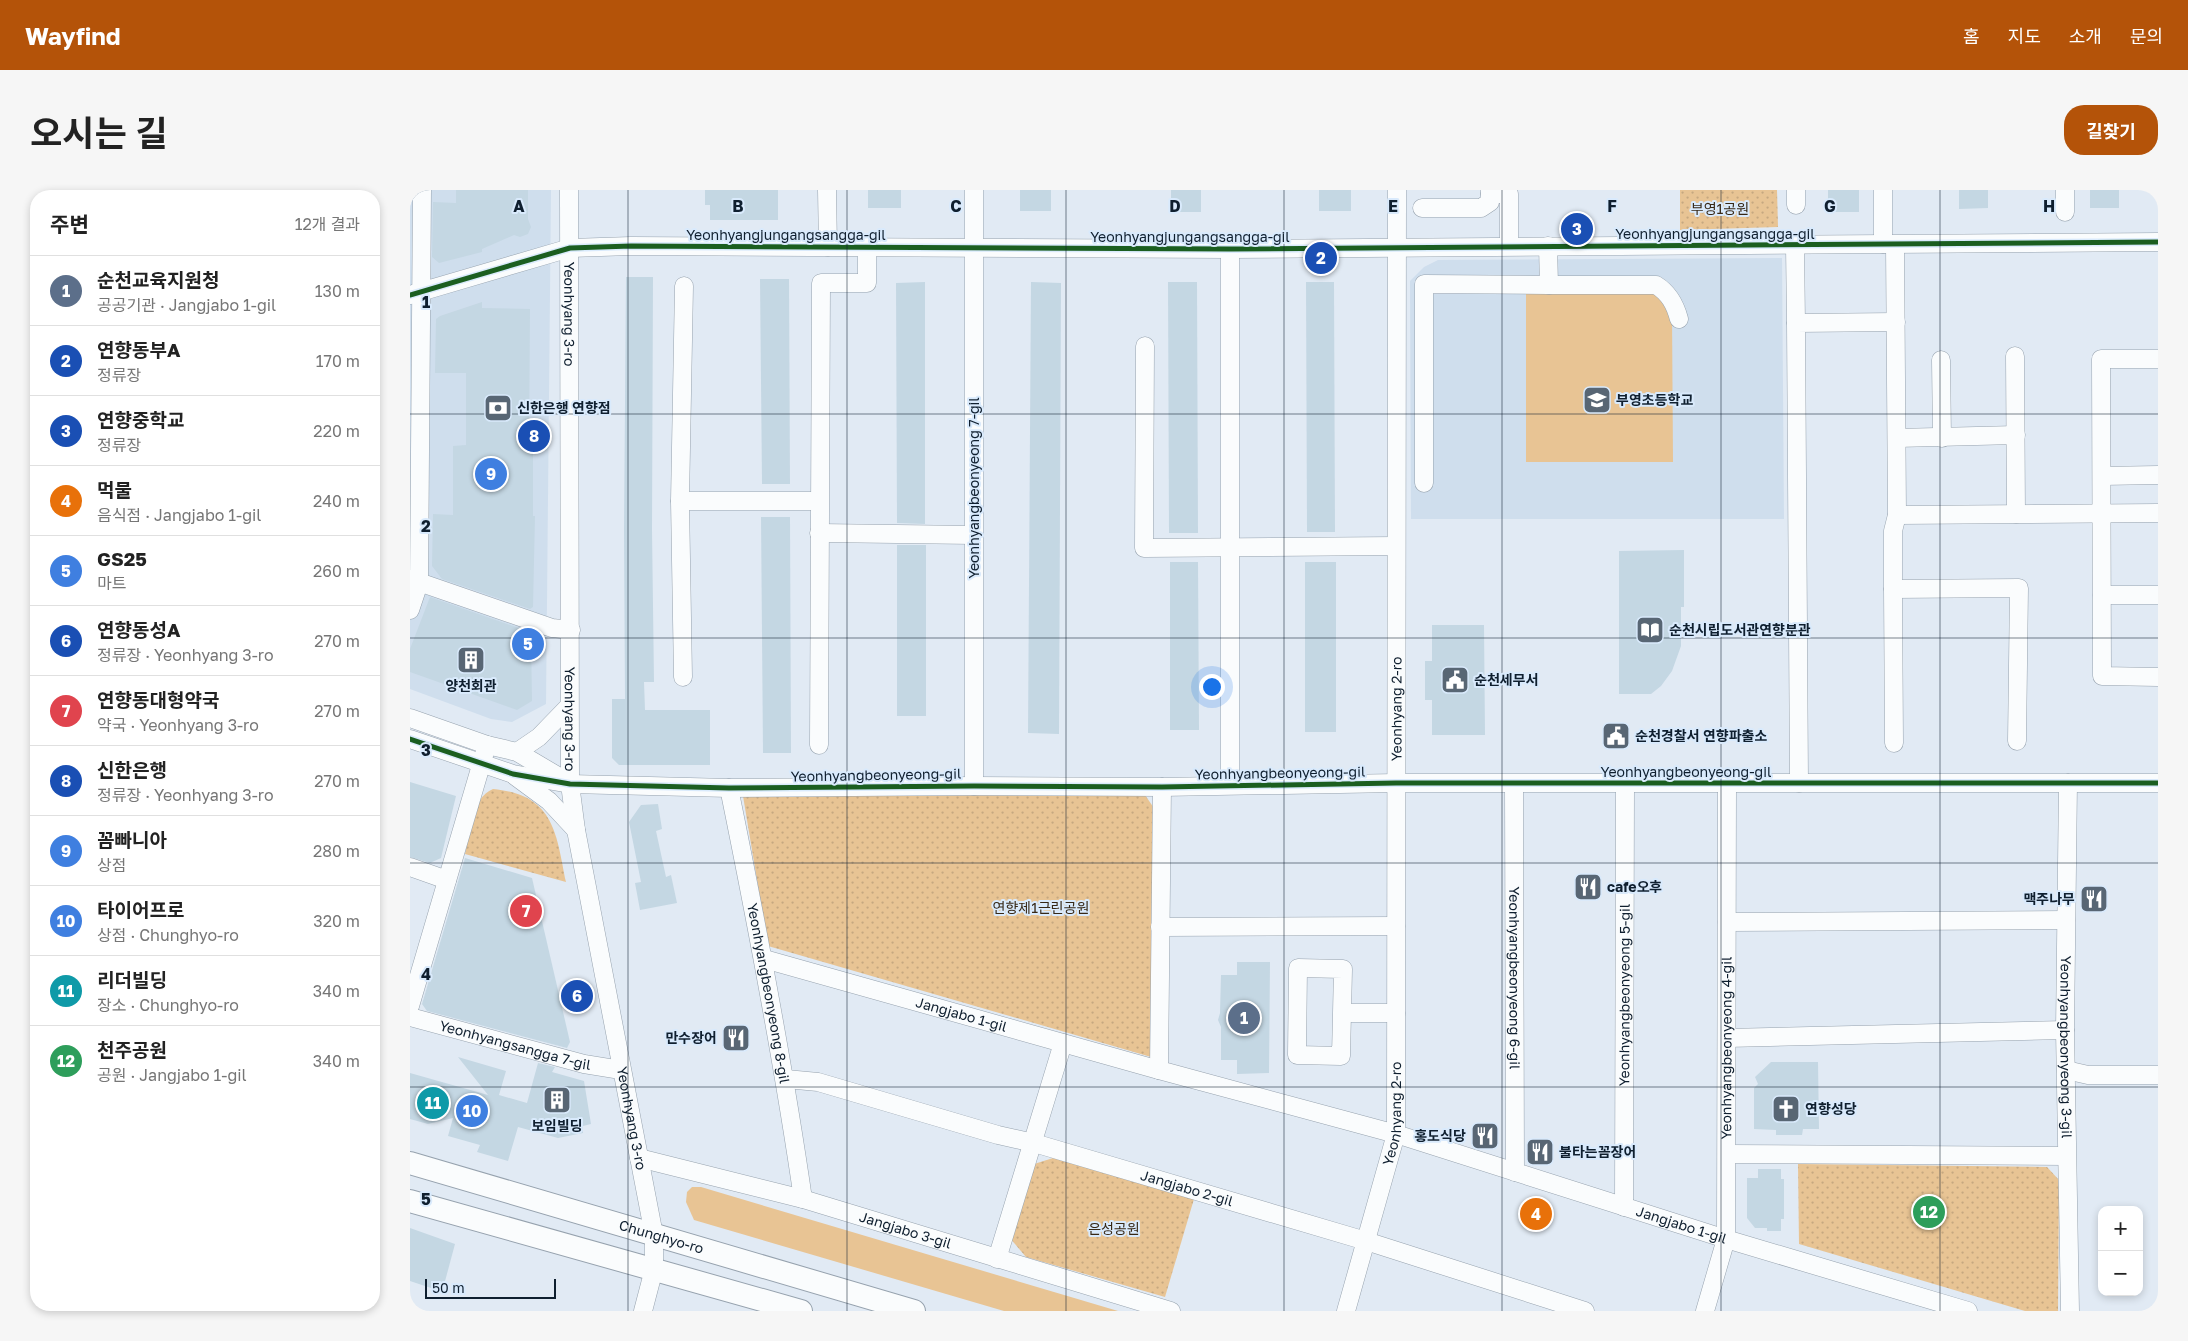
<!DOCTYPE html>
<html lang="ko">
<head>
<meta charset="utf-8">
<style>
	:root { --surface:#fff; --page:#f6f6f6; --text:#222; --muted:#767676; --line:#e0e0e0; --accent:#b45309 }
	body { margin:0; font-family:"Golos Text","Noto Sans KR",sans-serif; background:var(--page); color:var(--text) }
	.controls { position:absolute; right:15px; bottom:15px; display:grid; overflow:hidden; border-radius:10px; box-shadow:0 2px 8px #0003 }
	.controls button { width:45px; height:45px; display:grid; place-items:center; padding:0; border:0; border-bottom:1px solid var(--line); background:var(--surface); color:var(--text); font:25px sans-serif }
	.scale { position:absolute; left:15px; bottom:12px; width:131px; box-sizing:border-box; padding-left:5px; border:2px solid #0f1f2f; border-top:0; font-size:14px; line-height:18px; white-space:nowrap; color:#0f1f2f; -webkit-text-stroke:4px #d9eafc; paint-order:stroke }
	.you { position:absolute; left:801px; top:496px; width:18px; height:18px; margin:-12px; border:4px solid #fff; border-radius:50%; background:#1a73e8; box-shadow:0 0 0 8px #1a73e833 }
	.badge { display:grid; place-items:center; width:32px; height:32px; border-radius:50%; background:var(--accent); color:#fff; font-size:16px; font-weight:700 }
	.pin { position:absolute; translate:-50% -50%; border:2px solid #fff; box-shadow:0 1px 5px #0006 }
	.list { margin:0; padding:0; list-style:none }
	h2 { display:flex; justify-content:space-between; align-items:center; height:65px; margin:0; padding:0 20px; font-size:21px }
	h2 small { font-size:16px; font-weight:400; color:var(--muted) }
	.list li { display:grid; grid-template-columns:32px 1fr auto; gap:15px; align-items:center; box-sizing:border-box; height:70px; padding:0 20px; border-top:1px solid var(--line) }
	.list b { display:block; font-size:19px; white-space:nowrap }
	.list p { margin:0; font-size:16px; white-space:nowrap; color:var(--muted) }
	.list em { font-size:16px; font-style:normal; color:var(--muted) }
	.map { position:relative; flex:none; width:1748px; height:1121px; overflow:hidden; border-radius:20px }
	header { display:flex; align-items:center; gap:30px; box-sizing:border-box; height:70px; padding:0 25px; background:var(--accent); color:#fff }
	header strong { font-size:24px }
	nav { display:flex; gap:28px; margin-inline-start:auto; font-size:18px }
	.intro { display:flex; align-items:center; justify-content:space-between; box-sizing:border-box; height:120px; padding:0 30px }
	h1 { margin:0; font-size:35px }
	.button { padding:12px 22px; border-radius:20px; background:var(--accent); color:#fff; font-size:18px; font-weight:700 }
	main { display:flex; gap:30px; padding:0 30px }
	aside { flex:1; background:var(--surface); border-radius:20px; box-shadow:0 2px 8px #0003 }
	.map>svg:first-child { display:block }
	.built { fill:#cfdeed }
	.green { fill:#e8c494 }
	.park { fill:url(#park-dots) }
	.building { fill:#c4d7e3 }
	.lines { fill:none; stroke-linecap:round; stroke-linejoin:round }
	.minor-casing { stroke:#96a2ae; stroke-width:19 }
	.major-casing { stroke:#96a2ae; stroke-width:24 }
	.minor { stroke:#fafcfd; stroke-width:18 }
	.major { stroke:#fafcfd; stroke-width:22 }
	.cycleway-casing { stroke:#d9eafc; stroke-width:8 }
	.cycleway { stroke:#1b5e20; stroke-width:5 }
	.grid { fill:none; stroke:#0f1f2f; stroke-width:1; stroke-opacity:0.55 }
	.labels { text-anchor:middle; stroke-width:4; stroke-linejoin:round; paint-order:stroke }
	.park-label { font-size:14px; fill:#372816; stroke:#d9eafc }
	.street-label { font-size:14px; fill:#0f1f2f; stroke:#d9eafc }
	.poi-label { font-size:14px; font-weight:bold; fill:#0f1f2f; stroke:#d9eafc; text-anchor:start }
	.grid-label { font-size:16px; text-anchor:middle; font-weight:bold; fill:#0f1f2f; stroke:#d9eafc; stroke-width:4; stroke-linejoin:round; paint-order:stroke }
</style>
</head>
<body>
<header>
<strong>Wayfind</strong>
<nav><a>홈</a><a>지도</a><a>소개</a><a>문의</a></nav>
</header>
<div class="intro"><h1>오시는 길</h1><a class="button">길찾기</a></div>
<main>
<aside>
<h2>주변<small>12개 결과</small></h2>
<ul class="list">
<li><span class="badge" style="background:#5c6f8a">1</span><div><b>순천교육지원청</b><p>공공기관 · Jangjabo 1-gil</p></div><em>130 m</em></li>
<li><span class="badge" style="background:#1a4fb4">2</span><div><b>연향동부A</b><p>정류장</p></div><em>170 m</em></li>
<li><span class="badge" style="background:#1a4fb4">3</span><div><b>연향중학교</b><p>정류장</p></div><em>220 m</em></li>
<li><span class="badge" style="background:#e8710a">4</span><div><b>먹물</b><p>음식점 · Jangjabo 1-gil</p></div><em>240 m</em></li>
<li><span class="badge" style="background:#3f7fe0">5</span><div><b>GS25</b><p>마트</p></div><em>260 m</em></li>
<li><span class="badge" style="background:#1a4fb4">6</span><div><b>연향동성A</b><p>정류장 · Yeonhyang 3-ro</p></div><em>270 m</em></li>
<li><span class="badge" style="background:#e0444e">7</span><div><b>연향동대형약국</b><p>약국 · Yeonhyang 3-ro</p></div><em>270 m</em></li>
<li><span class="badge" style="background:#1a4fb4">8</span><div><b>신한은행</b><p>정류장 · Yeonhyang 3-ro</p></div><em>270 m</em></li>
<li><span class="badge" style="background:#3f7fe0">9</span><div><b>꼼빠니아</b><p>상점</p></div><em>280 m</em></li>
<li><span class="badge" style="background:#3f7fe0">10</span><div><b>타이어프로</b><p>상점 · Chunghyo-ro</p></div><em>320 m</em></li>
<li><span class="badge" style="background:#0f9aa8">11</span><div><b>리더빌딩</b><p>장소 · Chunghyo-ro</p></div><em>340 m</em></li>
<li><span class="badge" style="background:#2e9e5b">12</span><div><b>천주공원</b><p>공원 · Jangjabo 1-gil</p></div><em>340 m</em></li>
</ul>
</aside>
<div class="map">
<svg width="1748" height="1121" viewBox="0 0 1748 1121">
	<defs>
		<pattern id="park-dots" width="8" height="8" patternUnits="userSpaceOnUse" patternTransform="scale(1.25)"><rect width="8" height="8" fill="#e8c494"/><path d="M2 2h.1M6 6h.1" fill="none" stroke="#c6a880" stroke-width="1.8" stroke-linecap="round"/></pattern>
	</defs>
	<rect width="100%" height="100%" fill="#e1eaf4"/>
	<g class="built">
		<polygon points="0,0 141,0 136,514 102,532 81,529 0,499"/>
		<polygon points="1372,68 1374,329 1001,329 1000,91 1014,77 1028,70"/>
	</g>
	<g class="green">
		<polygon points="1116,101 1235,101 1248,105 1262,123 1263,272 1116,272"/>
		<polygon points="282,997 291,997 708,1121 594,1121 284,1030 276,1012 277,1002"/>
	</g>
	<g class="park">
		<polygon points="1270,0 1367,0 1368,37 1270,40"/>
		<path d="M83,599C144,605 146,642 156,692L55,664C60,643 61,608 83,599Z"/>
		<polygon points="735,605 746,621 741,867 358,756 333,606"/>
		<polygon points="643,968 784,1009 755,1107 616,1067 599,1047 621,975"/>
		<polygon points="1388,974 1637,977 1649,990 1648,1121 1615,1121 1389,1054"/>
	</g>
	<g class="building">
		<polygon points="46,0 118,0 118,29 121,37 118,44 110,47 104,45 72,59 72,62 29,73 22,67 23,12 46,13"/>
		<polygon points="295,0 368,0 368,30 300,30 300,15 295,15"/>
		<rect x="458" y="0" width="33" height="18"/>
		<rect x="610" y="0" width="31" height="21"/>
		<rect x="761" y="0" width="30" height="22"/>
		<rect x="909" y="0" width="32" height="21"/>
		<rect x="1418" y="0" width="31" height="22"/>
		<polygon points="1549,0 1578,0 1578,18 1549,19"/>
		<rect x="1680" y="0" width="29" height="18"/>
		<polygon points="216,87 243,87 242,340 244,492 234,492 235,520 300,520 300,575 209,575 202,568 202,509 215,509 214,340"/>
		<polygon points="350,89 379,89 380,294 352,294"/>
		<polygon points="515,92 515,334 487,333 486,93"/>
		<polygon points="621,92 651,93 649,544 618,543"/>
		<polygon points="758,92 787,92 788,343 759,343"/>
		<polygon points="896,92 924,92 925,342 897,342"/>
		<polygon points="72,112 72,118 120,119 119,255 123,255 123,326 125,326 123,417 120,419 32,389 22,376 23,324 43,325 43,256 56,255 56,183 25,183 26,129 30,126"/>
		<polygon points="351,327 380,327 381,563 353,563"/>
		<rect x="487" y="355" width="29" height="171"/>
		<polygon points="1274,360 1274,417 1271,417 1271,456 1262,481 1251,496 1241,504 1209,504 1209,361"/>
		<polygon points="760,372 788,372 789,540 760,540"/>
		<rect x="895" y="372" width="31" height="170"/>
		<polygon points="20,407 117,441 121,449 122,511 107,520 0,482 0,459"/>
		<polygon points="1022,435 1074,435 1075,545 1022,545 1022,510 1015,510 1015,471 1022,471"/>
		<polygon points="0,592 46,606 31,668 20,673 0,667"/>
		<polygon points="248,614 252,639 246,641 256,687 261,685 267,713 230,720 225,693 231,692 219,632 231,615"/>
		<polygon points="55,668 122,688 160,852 157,858 17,821 12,814"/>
		<polygon points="827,772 860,772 859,883 827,884 827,870 811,870 811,837 808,830 810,823 811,785 827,785"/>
		<polygon points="48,867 96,881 89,905 117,913 128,873 145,877 142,882 174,891 181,934 173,936 173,943 148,948 108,937 98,971 67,962 70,955 38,946 43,928 18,934 0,929 0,883 78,905"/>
		<polygon points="1361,872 1408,872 1409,939 1393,939 1392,945 1366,945 1366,940 1344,939 1344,898 1348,894 1345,887"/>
		<polygon points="1348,979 1371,979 1371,989 1374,989 1374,1029 1371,1029 1371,1041 1357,1041 1357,1038 1345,1038 1337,1028 1337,988 1348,988"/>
		<polygon points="0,1038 45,1054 34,1095 24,1099 0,1091"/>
	</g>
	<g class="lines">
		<defs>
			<g id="minor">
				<path id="s1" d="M159,0L160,594L166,640L244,1045V1079L233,1121"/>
				<polyline points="417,0 418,57"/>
				<polyline points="1386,0 1386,15"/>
				<polyline points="1655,0 1655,22"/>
				<polyline points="1080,4 1099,4 1099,56"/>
				<polyline points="1012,18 1071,18 1080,12 1080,0"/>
				<polyline points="1473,54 1473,0"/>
				<path d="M1138,56L1139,95H1246C1259,103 1265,114 1269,129"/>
				<polyline points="1385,56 1386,133"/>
				<polyline points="0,105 160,58 221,56 820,59 1748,52"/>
				<polyline points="735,156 734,358 986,356"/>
				<polyline points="1605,166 1606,324"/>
				<polyline points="1748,169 1691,169 1692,486 1748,487"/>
				<polyline points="1531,170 1532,248"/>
				<polyline points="1487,248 1606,245"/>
				<polyline points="1692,286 1748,285"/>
				<polyline points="1014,293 1014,94 1139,95"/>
				<polyline points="270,311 409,311"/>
				<polyline points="1487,325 1748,323"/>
				<polyline points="409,343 564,345"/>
				<polyline points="0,389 142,438 161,440"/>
				<polyline points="1483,399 1609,398 1607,551"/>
				<polyline points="1692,405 1748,405"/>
				<polyline points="0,420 9,393 12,0"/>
				<polyline points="273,487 270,311 274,96"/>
				<polyline points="0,528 77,555 107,562 151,588"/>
				<polyline points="0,549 103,584 160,594 319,598 564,596 752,597 986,593 1748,593"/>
				<polyline points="1484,553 1483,399 1483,341 1487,325 1485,55"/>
				<polyline points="409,555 411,93 457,93 457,57"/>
				<polyline points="107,562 129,547 159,516"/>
				<polyline points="105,586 139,611 166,640"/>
				<polyline points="1389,593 1386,133 1486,132"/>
				<path id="s2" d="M1658,593L1655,840L1660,1121"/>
				<path id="s3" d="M1104,594L1105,982"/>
				<polyline points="820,595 820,59"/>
				<polyline points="564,596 564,0"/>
				<path id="s4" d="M752,597L749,880L986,944L1316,1049L1558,1121"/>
				<path id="s5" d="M319,598C347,735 373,871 393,1009"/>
				<polyline points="0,677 37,690"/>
				<polyline points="1317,732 1656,730"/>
				<polyline points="750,737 986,736"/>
				<path id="s6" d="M354,769L749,880"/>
				<polyline points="0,816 77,555"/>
				<polyline points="932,823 931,866 887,865 888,778 933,779 932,823 986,823"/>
				<path id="s7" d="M0,827L174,874L211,880"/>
				<polyline points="1317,848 1655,840"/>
				<polyline points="1656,880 1678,885 1748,885"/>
				<path id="s8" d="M376,889L408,892L588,945L624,953L956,1051L1175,1121"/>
				<polyline points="1317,964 1656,966"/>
				<path id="s9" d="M229,968L393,1009L761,1121"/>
				<path id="s10" d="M1214,1017L1215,593"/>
				<polyline points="587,1069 653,853"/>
				<path id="s11" d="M936,1121L986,944L987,0"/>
				<path id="s12" d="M1295,1121L1316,1049L1317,593"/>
			</g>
			<g id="major">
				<path id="s13" d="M0,973L504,1121"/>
				<polyline points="0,1011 391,1121"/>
			</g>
		</defs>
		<use href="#minor" class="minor-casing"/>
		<use href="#major" class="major-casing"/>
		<use href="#minor" class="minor"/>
		<use href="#major" class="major"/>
		<defs>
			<g id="cycleway">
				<polyline points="0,105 160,58 221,56 820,59 1748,52"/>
				<polyline points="0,549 103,584 160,594 319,598 564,596 752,597 986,593 1748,593"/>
			</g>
		</defs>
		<use href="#cycleway" class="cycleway-casing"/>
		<use href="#cycleway" class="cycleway"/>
	</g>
	<path class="grid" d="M218,0V1121M437,0V1121M656,0V1121M874,0V1121M1092,0V1121M1311,0V1121M1530,0V1121M0,224H1748M0,448H1748M0,673H1748M0,897H1748"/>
	<defs>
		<symbol id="school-square" viewBox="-11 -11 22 22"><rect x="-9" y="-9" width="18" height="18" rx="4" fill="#586674" stroke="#d9eafc"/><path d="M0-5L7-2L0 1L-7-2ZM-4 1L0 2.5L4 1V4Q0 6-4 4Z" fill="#fff"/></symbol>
		<symbol id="bank-square" viewBox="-11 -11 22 22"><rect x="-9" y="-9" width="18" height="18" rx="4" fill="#586674" stroke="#d9eafc"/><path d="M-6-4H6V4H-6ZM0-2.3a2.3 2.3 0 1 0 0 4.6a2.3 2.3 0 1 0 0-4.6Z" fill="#fff"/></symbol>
		<symbol id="library-square" viewBox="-11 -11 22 22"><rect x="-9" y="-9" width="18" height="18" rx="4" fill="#586674" stroke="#d9eafc"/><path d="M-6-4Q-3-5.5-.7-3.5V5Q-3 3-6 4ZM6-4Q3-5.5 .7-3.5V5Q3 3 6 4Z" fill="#fff"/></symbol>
		<symbol id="building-square" viewBox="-11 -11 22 22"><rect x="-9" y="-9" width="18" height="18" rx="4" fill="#586674" stroke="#d9eafc"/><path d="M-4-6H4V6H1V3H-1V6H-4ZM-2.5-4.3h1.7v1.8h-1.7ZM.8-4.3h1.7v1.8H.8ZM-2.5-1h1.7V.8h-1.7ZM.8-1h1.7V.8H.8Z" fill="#fff"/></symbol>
		<symbol id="civic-square" viewBox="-11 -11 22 22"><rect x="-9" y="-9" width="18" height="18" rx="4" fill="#586674" stroke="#d9eafc"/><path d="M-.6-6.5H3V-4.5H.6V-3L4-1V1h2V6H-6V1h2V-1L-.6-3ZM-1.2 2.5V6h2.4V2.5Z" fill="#fff"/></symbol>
		<symbol id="restaurant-square" viewBox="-11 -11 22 22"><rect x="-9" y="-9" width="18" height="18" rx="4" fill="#586674" stroke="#d9eafc"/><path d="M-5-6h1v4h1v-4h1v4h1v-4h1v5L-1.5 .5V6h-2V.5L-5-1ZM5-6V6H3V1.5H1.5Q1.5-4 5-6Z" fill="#fff"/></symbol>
		<symbol id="church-square" viewBox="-11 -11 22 22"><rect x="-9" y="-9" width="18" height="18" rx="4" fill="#586674" stroke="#d9eafc"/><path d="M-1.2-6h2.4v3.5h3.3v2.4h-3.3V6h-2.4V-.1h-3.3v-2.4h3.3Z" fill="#fff"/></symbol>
	</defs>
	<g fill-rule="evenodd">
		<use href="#school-square" x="1171" y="194" width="32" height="32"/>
		<use href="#bank-square" x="72" y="202" width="32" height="32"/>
		<use href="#library-square" x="1224" y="424" width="32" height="32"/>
		<use href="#building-square" x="45" y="454" width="32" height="32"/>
		<use href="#civic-square" x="1029" y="474" width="32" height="32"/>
		<use href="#civic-square" x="1190" y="530" width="32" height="32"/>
		<use href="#restaurant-square" x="1162" y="681" width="32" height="32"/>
		<use href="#restaurant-square" x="1668" y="693" width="32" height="32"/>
		<use href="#restaurant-square" x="310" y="832" width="32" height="32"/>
		<use href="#building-square" x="131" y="894" width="32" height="32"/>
		<use href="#church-square" x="1360" y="903" width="32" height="32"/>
		<use href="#restaurant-square" x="1059" y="930" width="32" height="32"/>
		<use href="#restaurant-square" x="1114" y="946" width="32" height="32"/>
	</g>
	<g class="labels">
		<g class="park-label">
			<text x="1310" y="24">부영1공원</text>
			<text x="631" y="723">연향제1근린공원</text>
			<text x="704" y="1044">은성공원</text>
		</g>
		<g class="street-label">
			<text x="1305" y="49">Yeonhyangjungangsangga-gil</text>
			<text x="376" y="50">Yeonhyangjungangsangga-gil</text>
			<text x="780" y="52">Yeonhyangjungangsangga-gil</text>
			<text dy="5" stroke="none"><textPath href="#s1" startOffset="124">Yeonhyang 3-ro</textPath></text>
			<text transform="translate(564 298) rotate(-90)" y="5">Yeonhyangbeonyeong 7-gil</text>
			<text dy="5" stroke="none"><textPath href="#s11" startOffset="609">Yeonhyang 2-ro</textPath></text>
			<text dy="5" stroke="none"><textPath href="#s1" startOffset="529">Yeonhyang 3-ro</textPath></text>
			<text x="1276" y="587">Yeonhyangbeonyeong-gil</text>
			<text transform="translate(870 583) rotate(-1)" y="5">Yeonhyangbeonyeong-gil</text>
			<text transform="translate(466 585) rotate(-1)" y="5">Yeonhyangbeonyeong-gil</text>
			<text dy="5" stroke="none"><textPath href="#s3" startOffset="194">Yeonhyangbeonyeong 6-gil</textPath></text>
			<text dy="5" stroke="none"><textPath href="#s5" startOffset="209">Yeonhyangbeonyeong 8-gil</textPath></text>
			<text dy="5" stroke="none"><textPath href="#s10" startOffset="212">Yeonhyangbeonyeong 5-gil</textPath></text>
			<text dy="5" stroke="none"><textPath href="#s6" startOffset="205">Jangjabo 1-gil</textPath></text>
			<text dy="5" stroke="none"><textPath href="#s7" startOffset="109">Yeonhyangsangga 7-gil</textPath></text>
			<text dy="5" stroke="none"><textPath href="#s2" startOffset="264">Yeonhyangbeonyeong 3-gil</textPath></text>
			<text dy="5" stroke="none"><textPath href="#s12" startOffset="266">Yeonhyangbeonyeong 4-gil</textPath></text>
			<text dy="5" stroke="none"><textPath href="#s11" startOffset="204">Yeonhyang 2-ro</textPath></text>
			<text dy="5" stroke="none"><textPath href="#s1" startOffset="934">Yeonhyang 3-ro</textPath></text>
			<text dy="5" stroke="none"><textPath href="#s8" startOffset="416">Jangjabo 2-gil</textPath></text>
			<text dy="5" stroke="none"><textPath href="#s4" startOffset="828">Jangjabo 1-gil</textPath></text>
			<text dy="5" stroke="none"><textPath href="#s9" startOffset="276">Jangjabo 3-gil</textPath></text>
			<text dy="5" stroke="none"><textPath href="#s13" startOffset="262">Chunghyo-ro</textPath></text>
		</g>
		<g class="poi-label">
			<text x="1206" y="215">부영초등학교</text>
			<text x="107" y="223">신한은행 연향점</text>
			<text x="1259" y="445">순천시립도서관연향분관</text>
			<text x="1064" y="495">순천세무서</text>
			<text x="61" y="501" text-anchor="middle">양천회관</text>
			<text x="1225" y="551">순천경찰서 연향파출소</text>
			<text x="1197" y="702">cafe오후</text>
			<text x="1665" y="714" text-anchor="end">맥주나무</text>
			<text x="307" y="853" text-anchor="end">만수장어</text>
			<text x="1395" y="924">연향성당</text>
			<text x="147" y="941" text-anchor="middle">보임빌딩</text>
			<text x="1056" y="951" text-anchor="end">홍도식당</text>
			<text x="1149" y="967">불타는꼼장어</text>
		</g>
	</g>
	<g class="grid-label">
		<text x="109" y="22">A</text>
		<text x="328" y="22">B</text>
		<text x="546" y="22">C</text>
		<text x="765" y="22">D</text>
		<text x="983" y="22">E</text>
		<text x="1202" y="22">F</text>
		<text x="1420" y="22">G</text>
		<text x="1639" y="22">H</text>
		<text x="16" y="118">1</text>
		<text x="16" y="342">2</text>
		<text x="16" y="566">3</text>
		<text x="16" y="790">4</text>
		<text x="16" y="1015">5</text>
	</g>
</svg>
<div class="controls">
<button>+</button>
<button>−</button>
</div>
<div class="scale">50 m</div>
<div class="you"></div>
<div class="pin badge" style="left:834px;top:828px;background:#5c6f8a">1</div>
<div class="pin badge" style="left:911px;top:68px;background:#1a4fb4">2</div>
<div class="pin badge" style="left:1167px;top:39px;background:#1a4fb4">3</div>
<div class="pin badge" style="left:1126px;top:1024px;background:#e8710a">4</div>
<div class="pin badge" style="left:118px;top:454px;background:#3f7fe0">5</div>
<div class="pin badge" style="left:167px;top:806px;background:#1a4fb4">6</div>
<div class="pin badge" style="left:116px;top:721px;background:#e0444e">7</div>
<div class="pin badge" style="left:124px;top:246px;background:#1a4fb4">8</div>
<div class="pin badge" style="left:81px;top:284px;background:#3f7fe0">9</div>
<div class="pin badge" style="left:62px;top:921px;background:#3f7fe0">10</div>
<div class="pin badge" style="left:23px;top:913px;background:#0f9aa8">11</div>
<div class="pin badge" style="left:1519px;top:1022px;background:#2e9e5b">12</div>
</div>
</main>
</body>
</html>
